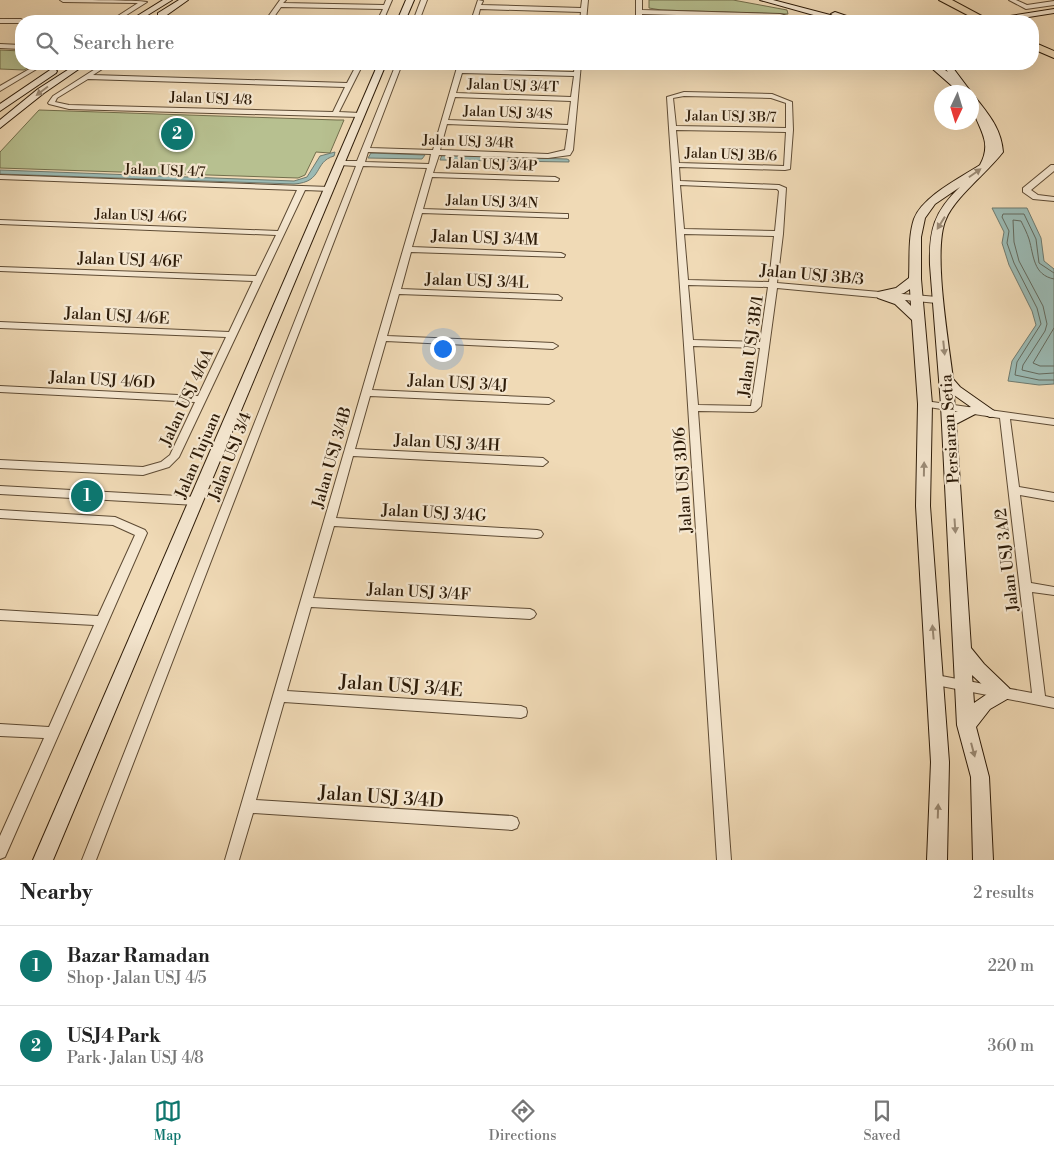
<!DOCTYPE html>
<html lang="en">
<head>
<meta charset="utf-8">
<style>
	:root { --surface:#fff; --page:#f2f2f2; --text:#222; --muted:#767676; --line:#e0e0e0; --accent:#0f766e }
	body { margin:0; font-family:"Libre Bodoni",serif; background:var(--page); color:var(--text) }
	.compass { position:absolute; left:934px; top:85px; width:45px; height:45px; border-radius:50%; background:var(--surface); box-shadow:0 5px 20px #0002; rotate:184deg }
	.you { position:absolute; left:442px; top:348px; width:18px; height:18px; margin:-12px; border:4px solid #fff; border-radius:50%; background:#1a73e8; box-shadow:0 0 0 8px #1a73e833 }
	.badge { display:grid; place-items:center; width:32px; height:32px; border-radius:50%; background:var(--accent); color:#fff; font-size:16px; font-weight:700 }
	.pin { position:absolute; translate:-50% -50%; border:2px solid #fff; box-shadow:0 1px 5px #0006 }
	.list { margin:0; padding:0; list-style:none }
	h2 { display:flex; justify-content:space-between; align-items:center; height:65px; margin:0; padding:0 20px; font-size:21px }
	h2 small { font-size:16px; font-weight:400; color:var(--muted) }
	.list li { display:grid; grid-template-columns:32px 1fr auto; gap:15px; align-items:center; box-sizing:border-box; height:80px; padding:0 20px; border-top:1px solid var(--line) }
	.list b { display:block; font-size:19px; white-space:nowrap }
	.list p { margin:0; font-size:16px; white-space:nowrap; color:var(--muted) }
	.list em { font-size:16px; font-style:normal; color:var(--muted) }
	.icon { flex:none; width:28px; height:28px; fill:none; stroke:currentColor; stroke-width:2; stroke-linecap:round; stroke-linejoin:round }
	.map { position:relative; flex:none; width:1054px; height:860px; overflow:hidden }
	.search { position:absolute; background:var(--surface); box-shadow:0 5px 20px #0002; left:15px; right:15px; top:15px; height:55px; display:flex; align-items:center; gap:12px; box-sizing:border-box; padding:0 18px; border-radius:20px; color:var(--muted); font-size:19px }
	.sheet { height:225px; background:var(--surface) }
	nav { display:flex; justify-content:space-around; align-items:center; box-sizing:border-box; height:70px; border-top:1px solid var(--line); background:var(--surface); font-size:14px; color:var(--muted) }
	nav a { display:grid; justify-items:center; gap:2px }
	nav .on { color:var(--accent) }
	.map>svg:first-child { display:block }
	.green { fill:#b7c090; stroke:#726e4c }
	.water { fill:#9bbab4; stroke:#6f7a6f }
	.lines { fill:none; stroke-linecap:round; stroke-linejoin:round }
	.shore { stroke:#646a5e; stroke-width:1 }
	.street-casing { stroke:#5e4b34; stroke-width:2 }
	.secondary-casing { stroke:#2d1b08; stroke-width:2 }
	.highway-casing { stroke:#2d1b08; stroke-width:2 }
	.street { fill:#f5e7d0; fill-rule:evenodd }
	.secondary { fill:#f5e7d0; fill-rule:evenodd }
	.highway { fill:#f0dab6; fill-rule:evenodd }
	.oneway { fill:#9b8b76 }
	.labels { text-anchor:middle; stroke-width:4.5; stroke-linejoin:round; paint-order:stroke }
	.far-street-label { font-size:14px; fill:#2d1b08; stroke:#f5e7d0 }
	.street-label { font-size:16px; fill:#2d1b08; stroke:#f5e7d0 }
	.near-street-label { font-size:19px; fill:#2d1b08; stroke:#f5e7d0 }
</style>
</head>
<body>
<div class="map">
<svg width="1054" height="860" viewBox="0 0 1054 860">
	<rect width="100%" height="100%" fill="#f0dab6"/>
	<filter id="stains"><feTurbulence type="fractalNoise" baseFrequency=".004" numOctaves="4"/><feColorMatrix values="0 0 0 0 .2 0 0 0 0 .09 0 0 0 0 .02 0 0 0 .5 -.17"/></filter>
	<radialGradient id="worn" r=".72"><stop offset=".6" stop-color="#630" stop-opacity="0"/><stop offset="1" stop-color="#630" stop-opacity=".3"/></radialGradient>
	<g class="green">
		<polygon points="649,0 733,0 787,10 788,14 661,10 649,8"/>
		<polygon points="0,50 21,51 21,64 35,64 24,70 0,69"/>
		<polygon points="39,110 337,120 344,120 330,153 316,152 305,175 298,178 0,168 0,152"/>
	</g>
	<g class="water">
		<path d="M335,152L334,156C313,162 324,182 294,184L0,174V170L294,181L307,177L320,156Z"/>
		<polygon points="371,153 424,155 425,155 422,159 368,158"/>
		<polygon points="442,155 567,159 569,160 569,162 440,160"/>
		<polygon points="992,208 1027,208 1041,238 1044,261 1054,269 1054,384 1039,385 1008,381 1012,361 1036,325 1032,311 1009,265 1002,243 1004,232"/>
	</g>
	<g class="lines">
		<g class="shore">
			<polyline points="1054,273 1039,263 1036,239 1024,214 1003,214 1002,217 1009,231 1007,243 1014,263 1037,308 1041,324 1017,362 1015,375 1039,380 1054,380"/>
			<path d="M1054,279C1033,275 1034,256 1029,239C1027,233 1024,227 1021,221L1013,220L1014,242L1019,261L1043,306L1047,324L1045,331L1023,365L1022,370L1039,374L1054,373"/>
			<polyline points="1054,328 1033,363 1040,366 1054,366"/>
		</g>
		<defs>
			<g id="street">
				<path d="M60,0C76,0 137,0 147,2L117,21H110L138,3L63,2Z"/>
				<polygon points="280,0 286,0 283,3 384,5 386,0 392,0 383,21 377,21 383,9 281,7 271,21 265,21"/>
				<polygon points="421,0 427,0 419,21 413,21"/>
				<polygon points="478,0 483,1 481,5 581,8 582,0 588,0 586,21 580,21 581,12 480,9 477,21 471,21"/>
				<polygon points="636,0 642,0 642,10 780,14 806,21 796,21 780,18 642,14 642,21 636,21"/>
				<polygon points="1009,0 1016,0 1027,5 1054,1 1054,5 1026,9"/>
				<polygon points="0,19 21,19 24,21 21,23 0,23"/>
				<polygon points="0,44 21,45 21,49 0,48"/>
				<polygon points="38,64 45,64 0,91 0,86"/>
				<path d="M103,64H110L93,75L347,83L357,64H363L339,112L360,113L363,115L360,117L69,109L49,104L48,103L53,96ZM88,79L345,87L333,112L69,105L55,102L57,98Z"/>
				<path d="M396,64H402L370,148L433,150L458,64H464L463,69L574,72L575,64H581L573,150L570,155L548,158L439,155L433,173L555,177L559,179L558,181L432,177L423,209L565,214H568V218L422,213L412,247L561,253L565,255L564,257L411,252L401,289L558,295L562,298L561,300L399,294L387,336L553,343L558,346L553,349L386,341L372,390L549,398L554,401L549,404L370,396L355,449L543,458L548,462L543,466L353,456L336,518L537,530L541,531L543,534L541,537L537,538L334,526L313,598L530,609L534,611L536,614L534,617L530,619L311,607L287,691L521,706L526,708L527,712L526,716L521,718L284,702L256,800L512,816L517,818L519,823L517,828L512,830L253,813L239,860H225L427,168L363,166L96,860H82L356,166L340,165L336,163L340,161H357ZM462,73L574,76L571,97L456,93ZM455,97L571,101L568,125L448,120ZM447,124L568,129L565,150L548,154L440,150ZM368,152L431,154L429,164L365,162Z"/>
				<path d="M684,92L772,94L792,102L793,130L790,169L785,170L679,167L680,181L779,185L786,188L783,234L777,283L937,297L941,300L937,303L777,288L761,406L756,411L753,412L698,411L731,860H717L686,374L669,128L667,97ZM684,96L771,98L786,103V128L676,126L673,98ZM676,130L786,132L784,166L679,163ZM680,185L777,189L779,191L775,231L684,229ZM684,234L774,236L769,282L688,280ZM688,285L768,287L760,342L693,340ZM693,346L760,348L751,406L698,405Z"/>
				<polygon points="1051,165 1054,165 1054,171 1031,190 1038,195 1054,197 1054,201 1033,199 1023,192 1023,188"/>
				<polygon points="0,175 329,187 333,189 329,191 305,190 179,457 169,467 143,475 0,468 0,460 143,467 161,462 170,455 195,402 0,392 0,386 198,396 226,337 0,328 0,322 229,332 253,281 0,271 0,267 256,276 276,235 0,224 0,220 278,231 297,190 0,179"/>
				<polygon points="925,401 1054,419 1054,425 1010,419 1019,487 1054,493 1054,501 1020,495 1031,583 1054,587 1054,595 1032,592 1045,696 1054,698 1054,708 936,685 932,684 930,680 932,676 936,675 1032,693 1000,418 922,406 920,404"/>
				<polygon points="0,486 196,497 200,498 201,501 200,504 196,505 0,494"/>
				<polygon points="0,510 115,517 145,530 147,533 5,857 0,859 0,836 44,738 0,736 0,724 49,727 94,625 0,620 0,610 98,616 135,535 113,525 0,518"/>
			</g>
			<g id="secondary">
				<polygon points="163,0 172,0 138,21 129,21"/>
				<polygon points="179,0 188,0 164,17 158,17 158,13"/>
				<polygon points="406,0 414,0 405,21 397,21"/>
				<polygon points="760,0 773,0 834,16 831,14 835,12 861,21 835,21"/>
				<polygon points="1054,9 1054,13 1004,21 987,21 991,19"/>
				<polygon points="77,64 86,64 44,93 0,128 0,120 38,89"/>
				<polygon points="378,64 386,64 53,860 33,860"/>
				<polygon points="927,64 936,64 948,72 942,64 950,64 971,92 959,92"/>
				<polygon points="53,68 57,71 56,73 0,111 0,104"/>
				<path d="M972,93C986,112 1001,126 1003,152C987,173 955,197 946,219C932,249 949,343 953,379L960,387L997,413L995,416L990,417L979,412L956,424L971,648L984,664L1009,688L1012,693L1009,698L990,709L976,727L989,777L993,860H973L971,777L957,725L941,405L930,265C929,230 934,212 960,187L935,204L925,218L921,237V279L932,404L930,506L949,762L947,860H927L931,762L916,506L918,404L912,320L895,304L878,298L876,295L878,292L896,288L909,278C910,259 908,237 914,219C923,196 960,178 980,165C994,140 976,127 972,105C971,101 972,96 972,93ZM910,289L911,306L903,298L895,296L904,293ZM954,395L971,407L955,412ZM972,675L990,692L974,703Z"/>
			</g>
			<g id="highway">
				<polygon points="939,0 952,0 991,21 979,21"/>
				<polygon points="1033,42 1054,51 1054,58 1033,49"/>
			</g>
		</defs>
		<use href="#street" class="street-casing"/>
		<use href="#secondary" class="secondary-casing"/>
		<use href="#highway" class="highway-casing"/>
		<use href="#street" class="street"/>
		<use href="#secondary" class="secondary"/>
		<use href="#highway" class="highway"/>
	</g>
	<defs><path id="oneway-solid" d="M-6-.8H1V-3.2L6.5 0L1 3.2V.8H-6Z" transform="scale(1.25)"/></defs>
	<g class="oneway">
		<use href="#oneway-solid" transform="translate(42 91) rotate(143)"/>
		<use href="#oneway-solid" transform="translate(975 173) rotate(-35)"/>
		<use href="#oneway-solid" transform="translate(941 223) rotate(122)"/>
		<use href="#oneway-solid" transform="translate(944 348) rotate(84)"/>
		<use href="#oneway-solid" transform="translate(924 469) rotate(-89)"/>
		<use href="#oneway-solid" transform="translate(955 526) rotate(86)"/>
		<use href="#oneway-solid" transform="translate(933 632) rotate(-95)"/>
		<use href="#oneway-solid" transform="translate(973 750) rotate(75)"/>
		<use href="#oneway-solid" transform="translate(938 811) rotate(-88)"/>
	</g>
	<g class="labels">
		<g class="far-street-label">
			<text transform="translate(513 85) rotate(2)" y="5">Jalan USJ 3/4T</text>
			<text transform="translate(211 98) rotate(2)" y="5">Jalan USJ 4/8</text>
			<text transform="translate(508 112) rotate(2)" y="5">Jalan USJ 3/4S</text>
			<text transform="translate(731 116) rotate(1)" y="5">Jalan USJ 3B/7</text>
			<text transform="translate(468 141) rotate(2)" y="5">Jalan USJ 3/4R</text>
			<text transform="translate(731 154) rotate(2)" y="5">Jalan USJ 3B/6</text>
			<text transform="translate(492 164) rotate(2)" y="5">Jalan USJ 3/4P</text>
			<text transform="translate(165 170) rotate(2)" y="5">Jalan USJ 4/7</text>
			<text transform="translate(492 201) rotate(2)" y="5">Jalan USJ 3/4N</text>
			<text transform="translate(141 215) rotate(2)" y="5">Jalan USJ 4/6G</text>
		</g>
		<g class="street-label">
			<text transform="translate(485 237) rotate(2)" y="6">Jalan USJ 3/4M</text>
			<text transform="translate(130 259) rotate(2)" y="6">Jalan USJ 4/6F</text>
			<text transform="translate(812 274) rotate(5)" y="6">Jalan USJ 3B/3</text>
			<text transform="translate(477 280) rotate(2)" y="6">Jalan USJ 3/4L</text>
			<text transform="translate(117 315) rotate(3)" y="6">Jalan USJ 4/6E</text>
			<text transform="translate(750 346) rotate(-82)" y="6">Jalan USJ 3B/1</text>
			<text transform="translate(102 379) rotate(3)" y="6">Jalan USJ 4/6D</text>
			<text transform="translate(458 382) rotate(3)" y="6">Jalan USJ 3/4J</text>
			<text transform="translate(186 397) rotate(-65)" y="6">Jalan USJ 4/6A</text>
			<text transform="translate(949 429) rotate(-94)" y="6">Persiaran Setia</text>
			<text transform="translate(447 442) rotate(3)" y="6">Jalan USJ 3/4H</text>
			<text transform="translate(197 455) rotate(-67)" y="6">Jalan Tujuan</text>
			<text transform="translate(229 456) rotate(-69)" y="6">Jalan USJ 3/4</text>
			<text transform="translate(331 457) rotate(-74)" y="6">Jalan USJ 3/4B</text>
			<text transform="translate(682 480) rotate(-94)" y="6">Jalan USJ 3D/6</text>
			<text transform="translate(434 512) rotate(3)" y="6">Jalan USJ 3/4G</text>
			<text transform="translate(1006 560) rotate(-97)" y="6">Jalan USJ 3A/2</text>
			<text transform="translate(419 591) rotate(3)" y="6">Jalan USJ 3/4F</text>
		</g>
		<g class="near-street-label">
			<text transform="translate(401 685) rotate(4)" y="7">Jalan USJ 3/4E</text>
			<text transform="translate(381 796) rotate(4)" y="7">Jalan USJ 3/4D</text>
		</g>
	</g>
	<rect width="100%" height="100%" filter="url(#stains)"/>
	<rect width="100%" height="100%" fill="url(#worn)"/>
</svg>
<svg class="compass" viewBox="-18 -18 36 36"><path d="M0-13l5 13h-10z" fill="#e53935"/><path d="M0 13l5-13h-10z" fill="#767676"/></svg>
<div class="you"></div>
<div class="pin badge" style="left:87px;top:496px">1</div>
<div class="pin badge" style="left:177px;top:134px">2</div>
<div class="search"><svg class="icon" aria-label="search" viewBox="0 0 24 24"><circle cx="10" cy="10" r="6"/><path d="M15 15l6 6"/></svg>Search here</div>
</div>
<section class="sheet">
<h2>Nearby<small>2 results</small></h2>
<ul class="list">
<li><span class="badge">1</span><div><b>Bazar Ramadan</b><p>Shop · Jalan USJ 4/5</p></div><em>220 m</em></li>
<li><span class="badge">2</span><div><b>USJ4 Park</b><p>Park · Jalan USJ 4/8</p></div><em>360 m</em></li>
</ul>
</section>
<nav>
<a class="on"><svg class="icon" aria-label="map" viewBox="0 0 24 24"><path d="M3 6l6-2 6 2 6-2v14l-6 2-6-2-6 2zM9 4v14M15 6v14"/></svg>Map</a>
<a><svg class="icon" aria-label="directions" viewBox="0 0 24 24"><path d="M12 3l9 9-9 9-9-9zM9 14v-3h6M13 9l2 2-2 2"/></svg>Directions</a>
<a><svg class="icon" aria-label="saved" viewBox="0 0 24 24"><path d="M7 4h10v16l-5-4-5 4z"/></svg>Saved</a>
</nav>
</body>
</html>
